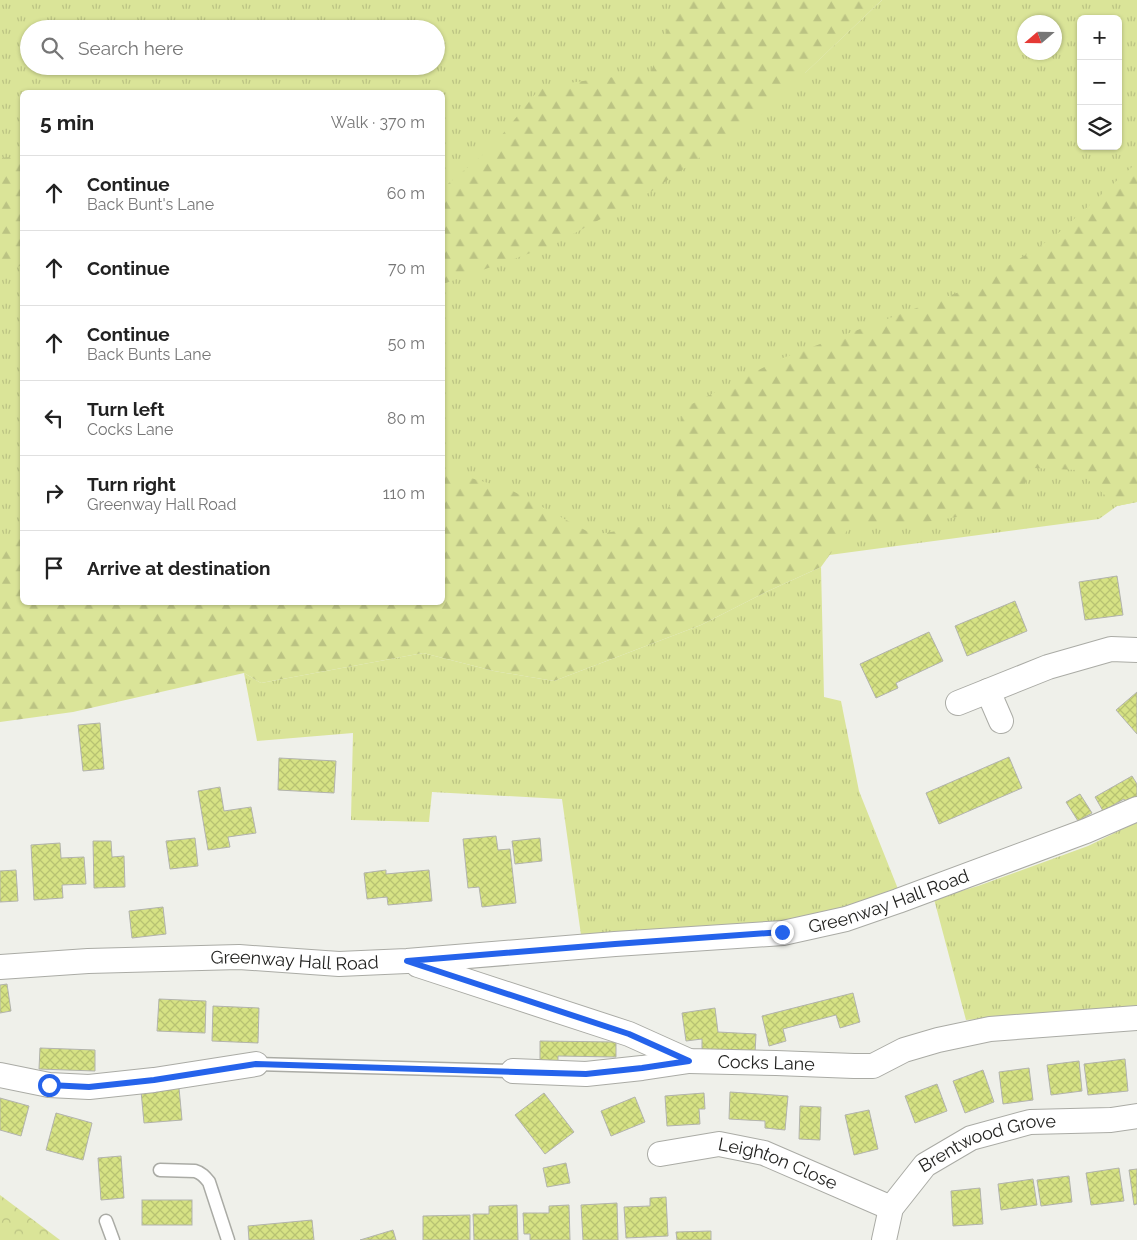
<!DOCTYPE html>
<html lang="en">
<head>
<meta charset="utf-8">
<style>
	:root { --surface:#fff; --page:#f6f6f6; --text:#222; --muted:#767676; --line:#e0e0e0 }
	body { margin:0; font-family:Raleway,sans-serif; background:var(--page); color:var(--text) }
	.controls { position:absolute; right:15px; top:15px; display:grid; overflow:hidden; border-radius:8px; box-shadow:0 1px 4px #0004 }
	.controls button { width:45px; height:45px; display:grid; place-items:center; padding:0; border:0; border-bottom:1px solid var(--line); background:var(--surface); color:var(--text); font:25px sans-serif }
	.compass { position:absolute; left:1017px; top:15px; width:45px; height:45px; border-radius:50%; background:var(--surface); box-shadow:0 1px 4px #0004; rotate:250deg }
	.stop { position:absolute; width:15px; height:15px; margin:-11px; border:4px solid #2563eb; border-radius:50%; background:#fff }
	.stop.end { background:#2563eb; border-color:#fff; box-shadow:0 1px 5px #0008 }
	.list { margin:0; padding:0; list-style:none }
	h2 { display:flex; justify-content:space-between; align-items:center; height:65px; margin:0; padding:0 20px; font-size:21px }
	h2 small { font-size:16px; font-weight:400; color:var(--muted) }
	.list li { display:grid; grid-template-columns:32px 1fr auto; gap:15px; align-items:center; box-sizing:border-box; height:75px; padding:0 20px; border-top:1px solid var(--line) }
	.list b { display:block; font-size:19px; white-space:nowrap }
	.list p { margin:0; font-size:16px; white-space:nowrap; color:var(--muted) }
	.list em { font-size:16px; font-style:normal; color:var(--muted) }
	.icon { flex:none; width:28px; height:28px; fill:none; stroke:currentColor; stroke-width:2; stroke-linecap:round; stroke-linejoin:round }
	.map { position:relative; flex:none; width:1137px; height:1240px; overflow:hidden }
	.search { position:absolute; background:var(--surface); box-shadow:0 1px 4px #0004; left:20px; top:20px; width:425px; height:55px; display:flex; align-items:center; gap:12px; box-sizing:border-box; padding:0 18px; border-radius:28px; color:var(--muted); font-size:19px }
	.panel { position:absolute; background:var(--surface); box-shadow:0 1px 4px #0004; left:20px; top:90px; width:425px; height:515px; border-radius:8px }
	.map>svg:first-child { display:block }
	.grass { fill:url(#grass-tufts); fill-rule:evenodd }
	.forest { fill:url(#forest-firs) }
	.park { fill:url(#park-crowns) }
	.building { fill:url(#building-cross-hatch); stroke:#b2b3ad }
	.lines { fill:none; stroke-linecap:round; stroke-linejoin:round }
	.lane-casing { stroke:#aaaba5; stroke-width:15 }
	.street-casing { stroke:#aaaba5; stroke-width:26 }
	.lane { stroke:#fff; stroke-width:12 }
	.street { stroke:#fff; stroke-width:24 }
	.route { stroke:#2563eb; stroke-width:6 }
	.labels { text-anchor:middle; stroke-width:4.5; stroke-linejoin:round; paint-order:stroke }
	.street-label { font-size:18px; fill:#232321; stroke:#fcfdf7 }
</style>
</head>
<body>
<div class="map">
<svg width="1137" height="1240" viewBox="0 0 1137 1240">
	<defs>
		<pattern id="grass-tufts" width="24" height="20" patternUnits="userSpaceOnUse" patternTransform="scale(1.25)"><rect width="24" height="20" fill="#dae498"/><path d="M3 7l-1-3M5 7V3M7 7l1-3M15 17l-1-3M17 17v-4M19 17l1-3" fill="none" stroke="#bbc383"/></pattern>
		<pattern id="forest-firs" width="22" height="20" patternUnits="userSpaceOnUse" patternTransform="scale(1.25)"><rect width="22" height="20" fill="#dae498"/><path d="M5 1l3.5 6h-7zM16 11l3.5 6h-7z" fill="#bbc383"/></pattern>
		<pattern id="park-crowns" width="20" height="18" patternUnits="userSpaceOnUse" patternTransform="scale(1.25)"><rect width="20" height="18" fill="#dae498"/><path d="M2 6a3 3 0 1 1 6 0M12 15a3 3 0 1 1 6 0" fill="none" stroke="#bbc383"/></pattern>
		<pattern id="building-cross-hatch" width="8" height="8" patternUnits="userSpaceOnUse" patternTransform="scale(1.25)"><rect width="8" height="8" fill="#d6e284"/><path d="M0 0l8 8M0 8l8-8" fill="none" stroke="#b7c272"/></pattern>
	</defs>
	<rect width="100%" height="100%" fill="#eff0ea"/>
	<g class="grass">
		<path d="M0,0H754L805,73L882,0H1137V502L1117,506L1099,519L471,603L0,688ZM1081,19H1118V146H1081ZM1024,22H1054V52H1024ZM29,29H436V66H29ZM22,92H442V602H22Z"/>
		<polygon points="821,567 824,697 841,701 859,791 900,894 832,912 767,925 581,935 562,799 432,792 429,822 351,820 353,733 257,741 244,673 261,683 423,653 494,671 554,681 701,625 766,592"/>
		<polygon points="1137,822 1137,1008 966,1020 934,899 978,886 1088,846"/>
	</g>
	<g class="forest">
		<polygon points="679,0 882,0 762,114 652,191 553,245 443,284 443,188 492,147 541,87 604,78 650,74"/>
		<polygon points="22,156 22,265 0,275 0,158"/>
		<polygon points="1137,165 1137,502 1117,506 1077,470 1033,468 1012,508 914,524 851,525 821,567 766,592 701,625 554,681 494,671 423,653 261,683 244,673 73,712 0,722 0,544 22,538 22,602 442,602 443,470 509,489 594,535 656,524 677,496 670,450 686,407 780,359 978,285 1054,237 1132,167"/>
	</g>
	<polygon class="park" points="0,1195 60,1240 0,1240"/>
	<g class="building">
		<polygon points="1117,576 1123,615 1085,620 1079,582"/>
		<polygon points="1015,601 1027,631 967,656 955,626"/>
		<polygon points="929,632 943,661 896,683 898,688 876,698 860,664"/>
		<polygon points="1137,692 1137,734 1116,710"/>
		<polygon points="100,723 104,769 83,771 78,725"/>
		<polygon points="1009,757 1022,788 939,824 926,793"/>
		<polygon points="279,758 336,761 334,793 278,790"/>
		<polygon points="1132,776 1137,784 1137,805 1130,809 1124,799 1103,811 1095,797"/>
		<polygon points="220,787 224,811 251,807 256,833 228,837 230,847 208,850 198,791"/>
		<polygon points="1080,794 1092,813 1078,821 1066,802"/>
		<polygon points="496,836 498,850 510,849 516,903 482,907 479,887 468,888 463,839"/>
		<polygon points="195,838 198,866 170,869 166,841"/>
		<polygon points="540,838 542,861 515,864 512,841"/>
		<polygon points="93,841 111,841 112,857 124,856 125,887 94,888"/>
		<polygon points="60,843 61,858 84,857 86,884 62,885 63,898 34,900 31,845"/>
		<polygon points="16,870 18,901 0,902 0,871"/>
		<polygon points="386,870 386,874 429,870 432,901 388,905 387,897 367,899 364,873"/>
		<polygon points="163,907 166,934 132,938 129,911"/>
		<polygon points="7,984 11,1011 0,1013 0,985"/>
		<polygon points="853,993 860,1022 840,1028 836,1015 783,1029 786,1041 769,1046 762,1016"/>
		<polygon points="159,999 206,1001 205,1033 157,1031"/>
		<polygon points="213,1006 259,1008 258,1043 212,1041"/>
		<polygon points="715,1008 718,1032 756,1034 755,1053 702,1050 702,1039 686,1041 682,1013"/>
		<polygon points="540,1041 616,1042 616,1057 558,1056 558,1066 540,1065"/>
		<polygon points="40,1048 95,1050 95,1071 39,1069"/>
		<polygon points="1125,1059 1128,1091 1088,1095 1084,1064"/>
		<polygon points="1079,1061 1082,1091 1051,1095 1047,1065"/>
		<polygon points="1029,1068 1033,1100 1003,1104 999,1072"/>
		<polygon points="983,1070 994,1102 965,1113 953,1081"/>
		<polygon points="937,1084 947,1111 915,1123 905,1096"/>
		<polygon points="179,1088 182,1120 144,1123 141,1091"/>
		<polygon points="730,1092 788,1096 785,1130 765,1128 765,1121 729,1119"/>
		<polygon points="544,1093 574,1132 545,1154 515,1115"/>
		<polygon points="704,1093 705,1109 699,1109 700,1124 667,1126 665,1096"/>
		<polygon points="635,1097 645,1122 611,1136 601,1111"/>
		<polygon points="0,1098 29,1106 21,1136 0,1130"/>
		<polygon points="800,1106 821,1107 820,1140 799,1139"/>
		<polygon points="869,1110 878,1149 854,1155 845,1115"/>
		<polygon points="56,1113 92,1123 83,1160 46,1150"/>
		<polygon points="121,1156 124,1198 101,1200 98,1158"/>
		<polygon points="566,1163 570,1183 547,1187 543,1168"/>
		<polygon points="1119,1168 1124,1201 1091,1205 1086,1173"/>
		<polygon points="1137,1169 1137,1204 1134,1205 1129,1170"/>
		<polygon points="1069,1176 1072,1202 1041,1206 1037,1180"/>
		<polygon points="1033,1179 1037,1205 1001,1210 998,1184"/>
		<polygon points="980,1188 983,1224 953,1226 951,1191"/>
		<polygon points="666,1197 668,1236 626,1238 624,1207 650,1206 650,1198"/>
		<rect x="142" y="1200" width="50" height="25"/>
		<polygon points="617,1203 618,1240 583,1240 581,1205"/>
		<polygon points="517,1205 518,1240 474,1240 473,1214 489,1214 489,1206"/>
		<polygon points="569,1205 570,1240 530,1240 530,1234 524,1234 523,1213 549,1213 549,1206"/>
		<polygon points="470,1215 470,1240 423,1240 423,1216"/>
		<polygon points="312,1220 314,1240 249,1240 248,1226"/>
		<polygon points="393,1230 396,1240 360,1240"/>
		<polygon points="711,1231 711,1240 677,1240 676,1232"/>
	</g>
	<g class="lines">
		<defs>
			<g id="lane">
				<polyline points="256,1064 513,1071"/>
				<path d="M160,1170L195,1171C202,1173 205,1177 209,1182L228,1240"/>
				<polyline points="106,1221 113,1240"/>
			</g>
			<g id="street">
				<polyline points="988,691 1001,721"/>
				<polyline points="958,703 1048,667 1111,649 1137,650"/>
				<path id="s1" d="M418,965L629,1034L689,1061L776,1063L854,1066H873L904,1050L938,1040L990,1029L1137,1018"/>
				<path id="s2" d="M0,967L88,961L239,957L339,964L407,961L615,944L783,933L846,919L898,901L1086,831L1137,809"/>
				<polyline points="513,1071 586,1074 642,1068 689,1061"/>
				<polyline points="0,1075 49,1085 89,1087 154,1080 256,1064"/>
				<path id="s3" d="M660,1154L719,1144L764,1153L891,1208"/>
				<path id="s4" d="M884,1240L891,1208L925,1165L971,1138L1030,1122L1111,1120L1137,1116"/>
			</g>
		</defs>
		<use href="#lane" class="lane-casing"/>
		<use href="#street" class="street-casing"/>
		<use href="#lane" class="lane"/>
		<use href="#street" class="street"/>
	</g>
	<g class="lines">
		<polyline class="route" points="49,1085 89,1087 154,1080 256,1064 586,1074 642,1068 689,1061 629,1034 407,961 615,944 782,932"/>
	</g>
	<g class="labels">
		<g class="street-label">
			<text dy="6" stroke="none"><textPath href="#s2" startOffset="895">Greenway Hall Road</textPath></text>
			<text dy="6" stroke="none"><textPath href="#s2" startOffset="295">Greenway Hall Road</textPath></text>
			<text dy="6" stroke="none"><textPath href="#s1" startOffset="365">Cocks Lane</textPath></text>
			<text dy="6" stroke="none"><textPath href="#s4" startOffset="155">Brentwood Grove</textPath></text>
			<text dy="6" stroke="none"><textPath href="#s3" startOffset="122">Leighton Close</textPath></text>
		</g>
	</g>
</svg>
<div class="controls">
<button>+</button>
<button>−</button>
<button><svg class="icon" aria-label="layers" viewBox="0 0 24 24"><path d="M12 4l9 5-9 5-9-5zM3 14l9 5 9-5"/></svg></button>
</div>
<svg class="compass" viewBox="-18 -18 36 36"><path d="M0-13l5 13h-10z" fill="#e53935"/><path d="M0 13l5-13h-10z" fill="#767676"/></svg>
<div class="stop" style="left:49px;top:1085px"></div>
<div class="stop end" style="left:782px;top:932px"></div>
<div class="search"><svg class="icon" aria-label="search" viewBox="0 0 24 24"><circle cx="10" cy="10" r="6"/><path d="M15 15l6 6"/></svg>Search here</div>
<section class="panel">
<h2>5 min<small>Walk · 370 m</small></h2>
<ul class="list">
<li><svg class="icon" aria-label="ahead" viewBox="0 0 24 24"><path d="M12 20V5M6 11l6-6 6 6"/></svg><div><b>Continue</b><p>Back Bunt's Lane</p></div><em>60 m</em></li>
<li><svg class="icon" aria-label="ahead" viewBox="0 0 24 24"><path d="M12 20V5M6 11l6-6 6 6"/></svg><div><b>Continue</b></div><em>70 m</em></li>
<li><svg class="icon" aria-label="ahead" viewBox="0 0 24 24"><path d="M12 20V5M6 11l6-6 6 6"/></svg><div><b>Continue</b><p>Back Bunts Lane</p></div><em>50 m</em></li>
<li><svg class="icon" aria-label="left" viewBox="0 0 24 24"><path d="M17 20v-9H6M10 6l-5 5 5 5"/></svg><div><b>Turn left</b><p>Cocks Lane</p></div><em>80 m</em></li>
<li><svg class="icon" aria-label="right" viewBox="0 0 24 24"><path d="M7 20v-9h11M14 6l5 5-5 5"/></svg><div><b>Turn right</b><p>Greenway Hall Road</p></div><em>110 m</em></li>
<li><svg class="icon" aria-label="arrive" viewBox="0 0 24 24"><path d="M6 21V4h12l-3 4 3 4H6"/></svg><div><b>Arrive at destination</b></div></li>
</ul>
</section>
</div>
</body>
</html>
